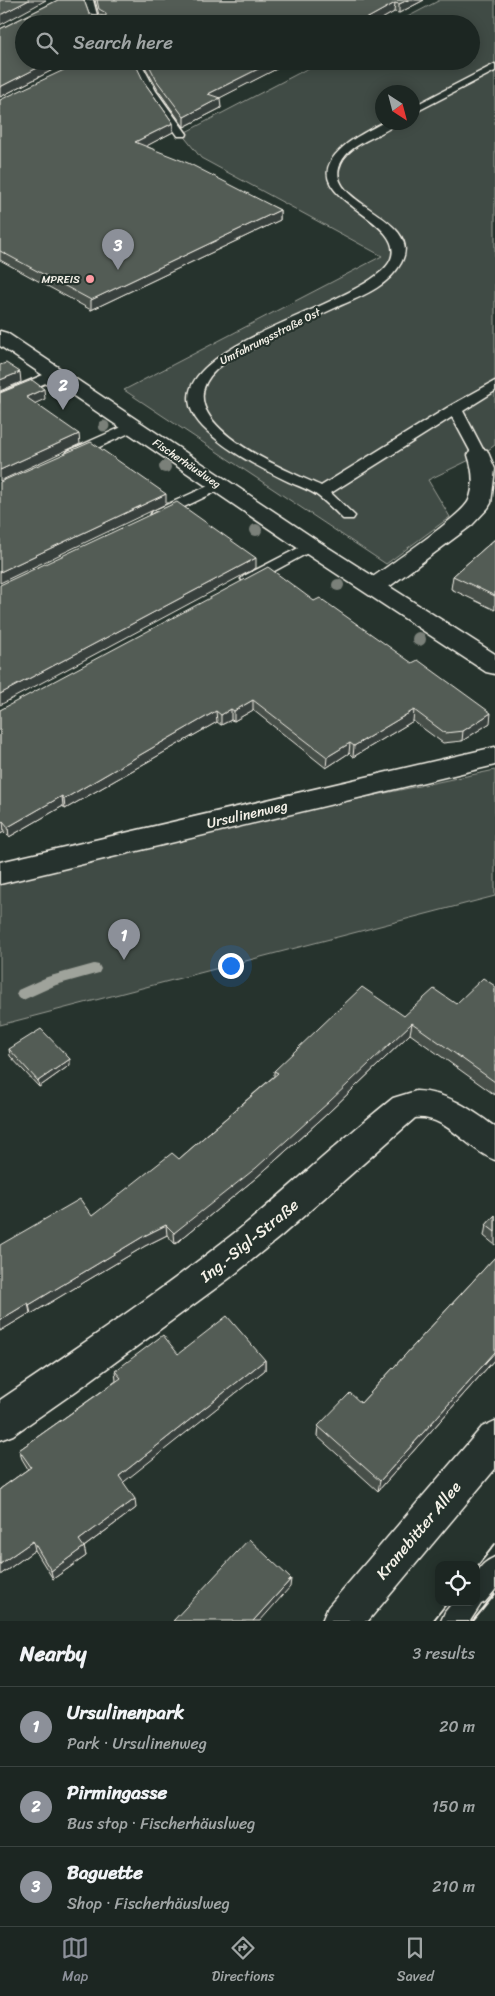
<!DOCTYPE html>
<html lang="en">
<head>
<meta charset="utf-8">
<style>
	:root { --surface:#1c2622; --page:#29322f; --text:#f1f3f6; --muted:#a0a5a5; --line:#3a4340; --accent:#8c9099 }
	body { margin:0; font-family:Sriracha,sans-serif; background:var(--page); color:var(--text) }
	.controls { position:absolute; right:15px; bottom:15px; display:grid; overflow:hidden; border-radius:10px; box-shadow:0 2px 12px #0003 }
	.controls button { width:45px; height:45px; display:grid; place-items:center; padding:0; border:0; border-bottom:1px solid var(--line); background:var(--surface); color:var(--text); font:25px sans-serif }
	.compass { position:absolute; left:375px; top:85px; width:45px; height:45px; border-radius:50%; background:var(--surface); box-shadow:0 2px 12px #0003; rotate:144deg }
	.you { position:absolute; left:230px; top:965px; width:18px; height:18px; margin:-12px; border:4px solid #fff; border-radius:50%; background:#1a73e8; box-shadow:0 0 0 8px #1a73e833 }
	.badge { display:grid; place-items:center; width:32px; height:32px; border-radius:50%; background:var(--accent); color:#fff; font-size:16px; font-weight:700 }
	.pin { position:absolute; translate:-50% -41px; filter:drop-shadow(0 1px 2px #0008) }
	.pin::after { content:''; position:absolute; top:26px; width:18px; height:15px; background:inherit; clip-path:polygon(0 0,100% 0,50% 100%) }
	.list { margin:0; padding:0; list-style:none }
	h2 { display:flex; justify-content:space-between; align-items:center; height:65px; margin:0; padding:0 20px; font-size:21px }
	h2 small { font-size:16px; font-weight:400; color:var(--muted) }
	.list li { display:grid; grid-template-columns:32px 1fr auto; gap:15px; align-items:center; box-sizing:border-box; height:80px; padding:0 20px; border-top:1px solid var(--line) }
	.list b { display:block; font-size:19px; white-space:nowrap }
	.list p { margin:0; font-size:16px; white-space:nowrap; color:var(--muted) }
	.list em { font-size:16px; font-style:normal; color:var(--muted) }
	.icon { flex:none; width:28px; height:28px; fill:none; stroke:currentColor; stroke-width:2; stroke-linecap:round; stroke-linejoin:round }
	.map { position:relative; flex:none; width:495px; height:1621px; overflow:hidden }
	.search { position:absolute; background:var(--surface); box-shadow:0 2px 12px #0003; left:15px; right:15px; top:15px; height:55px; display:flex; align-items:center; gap:12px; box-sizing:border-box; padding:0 18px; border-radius:28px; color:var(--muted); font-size:19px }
	.sheet { height:305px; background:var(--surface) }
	nav { display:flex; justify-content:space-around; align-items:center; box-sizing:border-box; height:70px; border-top:1px solid var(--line); background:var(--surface); font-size:14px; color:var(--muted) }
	nav a { display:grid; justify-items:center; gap:2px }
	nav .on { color:var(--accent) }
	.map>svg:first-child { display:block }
	.green { fill:#414b45; stroke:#9a9e96; fill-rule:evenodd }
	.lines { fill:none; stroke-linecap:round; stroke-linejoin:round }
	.stream { fill:#9fa39b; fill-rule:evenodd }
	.service-casing { stroke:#f4f1e8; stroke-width:3 }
	.minor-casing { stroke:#f4f1e8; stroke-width:3 }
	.tertiary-casing { stroke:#f4f1e8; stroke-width:3 }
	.service { fill:#26332d; fill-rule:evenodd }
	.minor { fill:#26332d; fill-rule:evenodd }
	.tertiary { fill:#26332d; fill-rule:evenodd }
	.tram { stroke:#f4f1e8; stroke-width:2 }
	.tree { fill:#7a8079 }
	.wall { fill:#474f49; stroke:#f4f1e8 }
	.shaded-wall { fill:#39403c; stroke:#f4f1e8 }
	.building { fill:#525c55; stroke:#f4f1e8 }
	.poi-dot { fill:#ff9aa2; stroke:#26332d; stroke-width:2 }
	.labels { text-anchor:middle; stroke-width:4.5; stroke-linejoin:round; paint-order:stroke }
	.far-poi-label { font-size:11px; fill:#f4f1e8; stroke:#26332d; text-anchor:end }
	.far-street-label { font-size:11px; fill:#f4f1e8; stroke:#26332d }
	.street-label { font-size:14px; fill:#f4f1e8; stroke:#26332d }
	.near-street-label { font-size:16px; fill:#f4f1e8; stroke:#26332d }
</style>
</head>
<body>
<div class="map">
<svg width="495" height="1621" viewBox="0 0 495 1621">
	<rect width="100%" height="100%" fill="#26332d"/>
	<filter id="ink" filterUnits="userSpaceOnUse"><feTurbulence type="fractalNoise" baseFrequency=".02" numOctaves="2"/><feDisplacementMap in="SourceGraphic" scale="10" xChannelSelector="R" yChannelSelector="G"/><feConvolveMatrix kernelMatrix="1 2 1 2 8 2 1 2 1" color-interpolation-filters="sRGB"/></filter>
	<g filter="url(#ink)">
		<g class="green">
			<path d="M440,0H495V445L484,453L428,480L450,517L386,564L124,390L382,256L201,158L182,134L322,61H471V24H394ZM382,92H412V122H382Z"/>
			<polygon points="495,770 495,896 0,1025 0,874"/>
		</g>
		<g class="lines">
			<polygon class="stream" points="94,964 99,965 101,969 99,973 56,985 23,1000 18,998 16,994 18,990 47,977"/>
			<defs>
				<g id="service">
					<polygon points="83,0 93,0 98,19 105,24 91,22"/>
					<polygon points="130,61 140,61 156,91 187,134 186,136 178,136 146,91"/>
					<polygon points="495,64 495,71 412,114 412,107"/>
					<path d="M384,122H398C381,138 346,142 339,168C329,205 425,219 401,263C388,287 360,297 337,307C311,319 286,331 262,344C246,351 229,358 216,370C162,421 288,471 321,486L450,406L495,381V391L463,411L486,455L484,458H474L452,417L331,493L355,516L353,519H343C335,511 327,503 318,496C309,489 297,486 287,481C259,467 230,453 207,431C121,351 371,309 391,259C408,217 287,197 342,148C354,137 370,130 384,122Z"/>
					<polygon points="55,370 62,374 60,377 0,402 0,393"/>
					<polygon points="133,422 138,423 140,426 138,429 78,457 68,457 66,454 68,451"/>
					<polygon points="219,481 224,482 226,485 224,488 163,517 153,517 151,514 153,511"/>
					<polygon points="310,542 315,543 317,546 315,549 254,582 244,582 241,579 244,576"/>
					<path d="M495,1557V1590L485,1602L481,1604L470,1621H441L445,1612L453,1602H476C476,1581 472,1567 495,1557Z"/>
				</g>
				<g id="minor">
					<path d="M479,448L487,450L495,469L491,503L488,508L472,525L382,592L374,594L366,592L362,587L366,582C383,569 464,515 469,500C475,485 473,470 468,455L471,450Z"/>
					<polygon points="495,747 495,765 0,884 0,862"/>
					<path d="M416,1091C447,1092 471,1109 495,1127V1160C467,1150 447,1115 415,1118L281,1236L231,1277L76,1391L13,1435L0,1440V1400C80,1346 161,1291 237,1231C290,1188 339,1141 393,1098Z"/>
					<polygon points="495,1421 495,1469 368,1621 322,1621 328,1607 482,1427"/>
				</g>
				<polygon id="tertiary" points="0,331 7,333 318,541 495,654 495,674 486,672 302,551 0,346"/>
			</defs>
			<use href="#service" class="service-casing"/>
			<use href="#minor" class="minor-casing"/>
			<use href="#tertiary" class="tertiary-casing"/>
			<use href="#service" class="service"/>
			<use href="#minor" class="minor"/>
			<use href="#tertiary" class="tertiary"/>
			<g class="tram">
				<polyline points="476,1568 495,1544"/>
				<polyline points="433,1621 448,1602"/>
				<polyline points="473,1621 495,1594"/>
			</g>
		</g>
		<g class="tree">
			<circle cx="104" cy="426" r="5.5"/>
			<circle cx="165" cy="467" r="6"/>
			<circle cx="256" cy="530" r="6"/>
			<circle cx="338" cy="585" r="6"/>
			<circle cx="419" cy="639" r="7"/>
		</g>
		<g class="wall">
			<polygon points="58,0 84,0 89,14 99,15 95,0 424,0 399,13 394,12 373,24 24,24 24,61 70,61 0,97 0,29"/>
			<polygon points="142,61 304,61 300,64 292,61 219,98 221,108 184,127 158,90"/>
			<polygon points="144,82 173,123 173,132 146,146 280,210 280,220 91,310 0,260 0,100"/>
			<polygon points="495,539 495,610 451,589 453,576"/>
			<polygon points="314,601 490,723 462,741 443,743 413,721 353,757 349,753 326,768 253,710 234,721 231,720 221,725 217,722 65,809 63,806 9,837 4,832 0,834 0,710"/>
			<polygon points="495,986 495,1095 410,1034 328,1113 256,1178 175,1244 167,1235 145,1246 31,1314 30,1313 0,1331 92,1216 179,1159 274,1076 274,1071 404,1016 456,1004"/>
			<polygon points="9,1049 70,1065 39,1087 10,1056"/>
			<polygon points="495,1215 495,1245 484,1236 486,1225"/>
			<polygon points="495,1257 495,1359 378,1491 317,1436 318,1426 361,1403"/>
			<polygon points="178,1354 265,1360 265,1370 123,1482 136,1508 84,1547 86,1556 53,1579 35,1550 0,1575 0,1489 28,1469 22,1459 19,1450 116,1381 115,1371"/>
		</g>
		<g class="shaded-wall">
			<polygon points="29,0 46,0 0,25 0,15"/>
			<polygon points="408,0 424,0 399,13 399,4"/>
			<polygon points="395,3 394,12 373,24 357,24"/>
			<polygon points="51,61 70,61 0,97 0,87"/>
			<polygon points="274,61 292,61 208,104 208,94"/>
			<polygon points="220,98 221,108 184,127 184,117"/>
			<polygon points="173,123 173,132 135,152 135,142"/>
			<polygon points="280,210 280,220 91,310 91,300"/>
			<polygon points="20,372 21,382 0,391 0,380"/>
			<polygon points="44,389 45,399 27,407 26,397"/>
			<polygon points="79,434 80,444 0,481 0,470"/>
			<polygon points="166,494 166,504 0,583 0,572"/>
			<polygon points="256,558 256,568 0,705 0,694"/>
			<polygon points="253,700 253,710 234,721 234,711"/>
			<polygon points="231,709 231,720 221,725 221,715"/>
			<polygon points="414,710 413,721 353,757 354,746"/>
			<polygon points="216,711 217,722 65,809 64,799"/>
			<polygon points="491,713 490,723 462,741 463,731"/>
			<polygon points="350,743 349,753 326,768 327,757"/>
			<polygon points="62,796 63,806 9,837 8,827"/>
			<polygon points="3,821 4,832 0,834 0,823"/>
			<polygon points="412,1023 410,1034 328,1113 256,1178 175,1244 174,1233"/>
			<polygon points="70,1059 70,1065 39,1087 38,1081"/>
			<polygon points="166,1225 167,1235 145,1246 31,1314 29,1305 144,1236"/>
			<polygon points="28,1303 30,1313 0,1331 0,1320"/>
			<polygon points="495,1352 495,1359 378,1491 380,1481"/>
			<polygon points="265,1360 265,1370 120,1485 119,1476"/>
			<polygon points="135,1499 136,1508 81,1549 79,1540"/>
			<polygon points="33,1541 35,1550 0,1575 0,1564"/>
			<polygon points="84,1547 86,1556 53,1579 51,1571"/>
			<polygon points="291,1579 290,1587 260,1621 253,1621"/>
		</g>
		<g class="building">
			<polygon points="0,0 29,0 0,15"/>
			<polygon points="58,0 84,0 89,14 106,16 106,13 99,9 97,0 408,0 399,4 395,3 357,24 24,24 24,61 51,61 0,87 0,29"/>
			<polygon points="83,61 134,61 144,82 173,123 135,142 188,163 280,210 91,300 0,251 0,100"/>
			<polygon points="147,61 274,61 208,94 220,98 184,117 157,81"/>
			<polygon points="6,363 20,372 0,380 0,365"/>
			<polygon points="32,380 44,389 26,397 79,434 0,470 0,393"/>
			<polygon points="91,442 166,494 0,572 0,482"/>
			<polygon points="177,502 256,558 0,694 0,585"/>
			<polygon points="495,539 495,596 453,576"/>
			<polygon points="268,567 314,601 320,598 412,663 418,660 491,713 463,731 445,733 414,710 354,746 350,743 327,757 253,700 234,711 231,709 221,715 216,711 64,799 62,796 8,827 3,821 0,823 0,710"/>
			<polygon points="483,978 495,986 495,1082 412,1023 329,1102 256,1168 174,1233 166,1225 144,1236 29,1305 28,1303 0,1320 0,1245 80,1199 92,1216 172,1153 179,1159 278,1073 274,1071 362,987 404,1016 434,989 456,1004"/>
			<polygon points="41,1029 70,1059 38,1081 9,1049"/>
			<polygon points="495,1215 495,1232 486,1225"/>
			<polygon points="495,1257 495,1352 380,1481 318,1426 350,1393 361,1403"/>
			<polygon points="227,1316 265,1360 119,1476 135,1499 79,1540 84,1547 51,1571 33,1541 0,1564 0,1489 31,1467 19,1450 121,1378 115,1371 163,1335 178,1354"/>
			<polygon points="249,1539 291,1579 253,1621 173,1621"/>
		</g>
	</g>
	<circle class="poi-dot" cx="90" cy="279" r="5"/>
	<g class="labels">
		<g class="far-poi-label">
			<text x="80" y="283">MPREIS</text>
		</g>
		<g class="far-street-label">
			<text transform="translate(270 336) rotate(-27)" y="4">Umfahrungsstraße Ost</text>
			<text transform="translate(187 463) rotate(34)" y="4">Fischerhäuslweg</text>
		</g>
		<g class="street-label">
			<text transform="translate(247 814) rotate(-13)" y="5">Ursulinenweg</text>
		</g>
		<g class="near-street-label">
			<text transform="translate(249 1240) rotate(-39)" y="6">Ing.-Sigl-Straße</text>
			<text transform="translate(418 1530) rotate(-50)" y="6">Kranebitter Allee</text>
		</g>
	</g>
</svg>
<div class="controls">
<button><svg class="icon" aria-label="locate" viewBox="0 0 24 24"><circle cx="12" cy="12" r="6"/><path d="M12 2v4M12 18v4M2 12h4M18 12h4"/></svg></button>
</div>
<svg class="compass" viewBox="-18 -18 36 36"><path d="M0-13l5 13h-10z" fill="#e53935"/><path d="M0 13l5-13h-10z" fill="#a0a5a5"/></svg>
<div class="you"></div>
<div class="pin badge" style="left:124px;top:960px">1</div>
<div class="pin badge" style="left:63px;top:410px">2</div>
<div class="pin badge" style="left:118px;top:270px">3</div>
<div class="search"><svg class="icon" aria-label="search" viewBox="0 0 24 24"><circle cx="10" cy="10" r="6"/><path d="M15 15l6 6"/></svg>Search here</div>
</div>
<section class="sheet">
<h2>Nearby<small>3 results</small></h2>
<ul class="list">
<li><span class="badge">1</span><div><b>Ursulinenpark</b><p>Park · Ursulinenweg</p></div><em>20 m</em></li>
<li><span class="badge">2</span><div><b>Pirmingasse</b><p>Bus stop · Fischerhäuslweg</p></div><em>150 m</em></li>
<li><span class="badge">3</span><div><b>Baguette</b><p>Shop · Fischerhäuslweg</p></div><em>210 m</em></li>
</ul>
</section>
<nav>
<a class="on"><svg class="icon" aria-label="map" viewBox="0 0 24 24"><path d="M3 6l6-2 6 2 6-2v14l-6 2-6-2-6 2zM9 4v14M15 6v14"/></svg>Map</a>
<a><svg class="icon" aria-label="directions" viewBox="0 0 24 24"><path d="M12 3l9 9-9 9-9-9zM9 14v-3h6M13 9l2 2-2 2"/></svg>Directions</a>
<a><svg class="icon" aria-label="saved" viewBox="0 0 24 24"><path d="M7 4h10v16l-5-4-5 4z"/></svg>Saved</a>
</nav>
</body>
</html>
